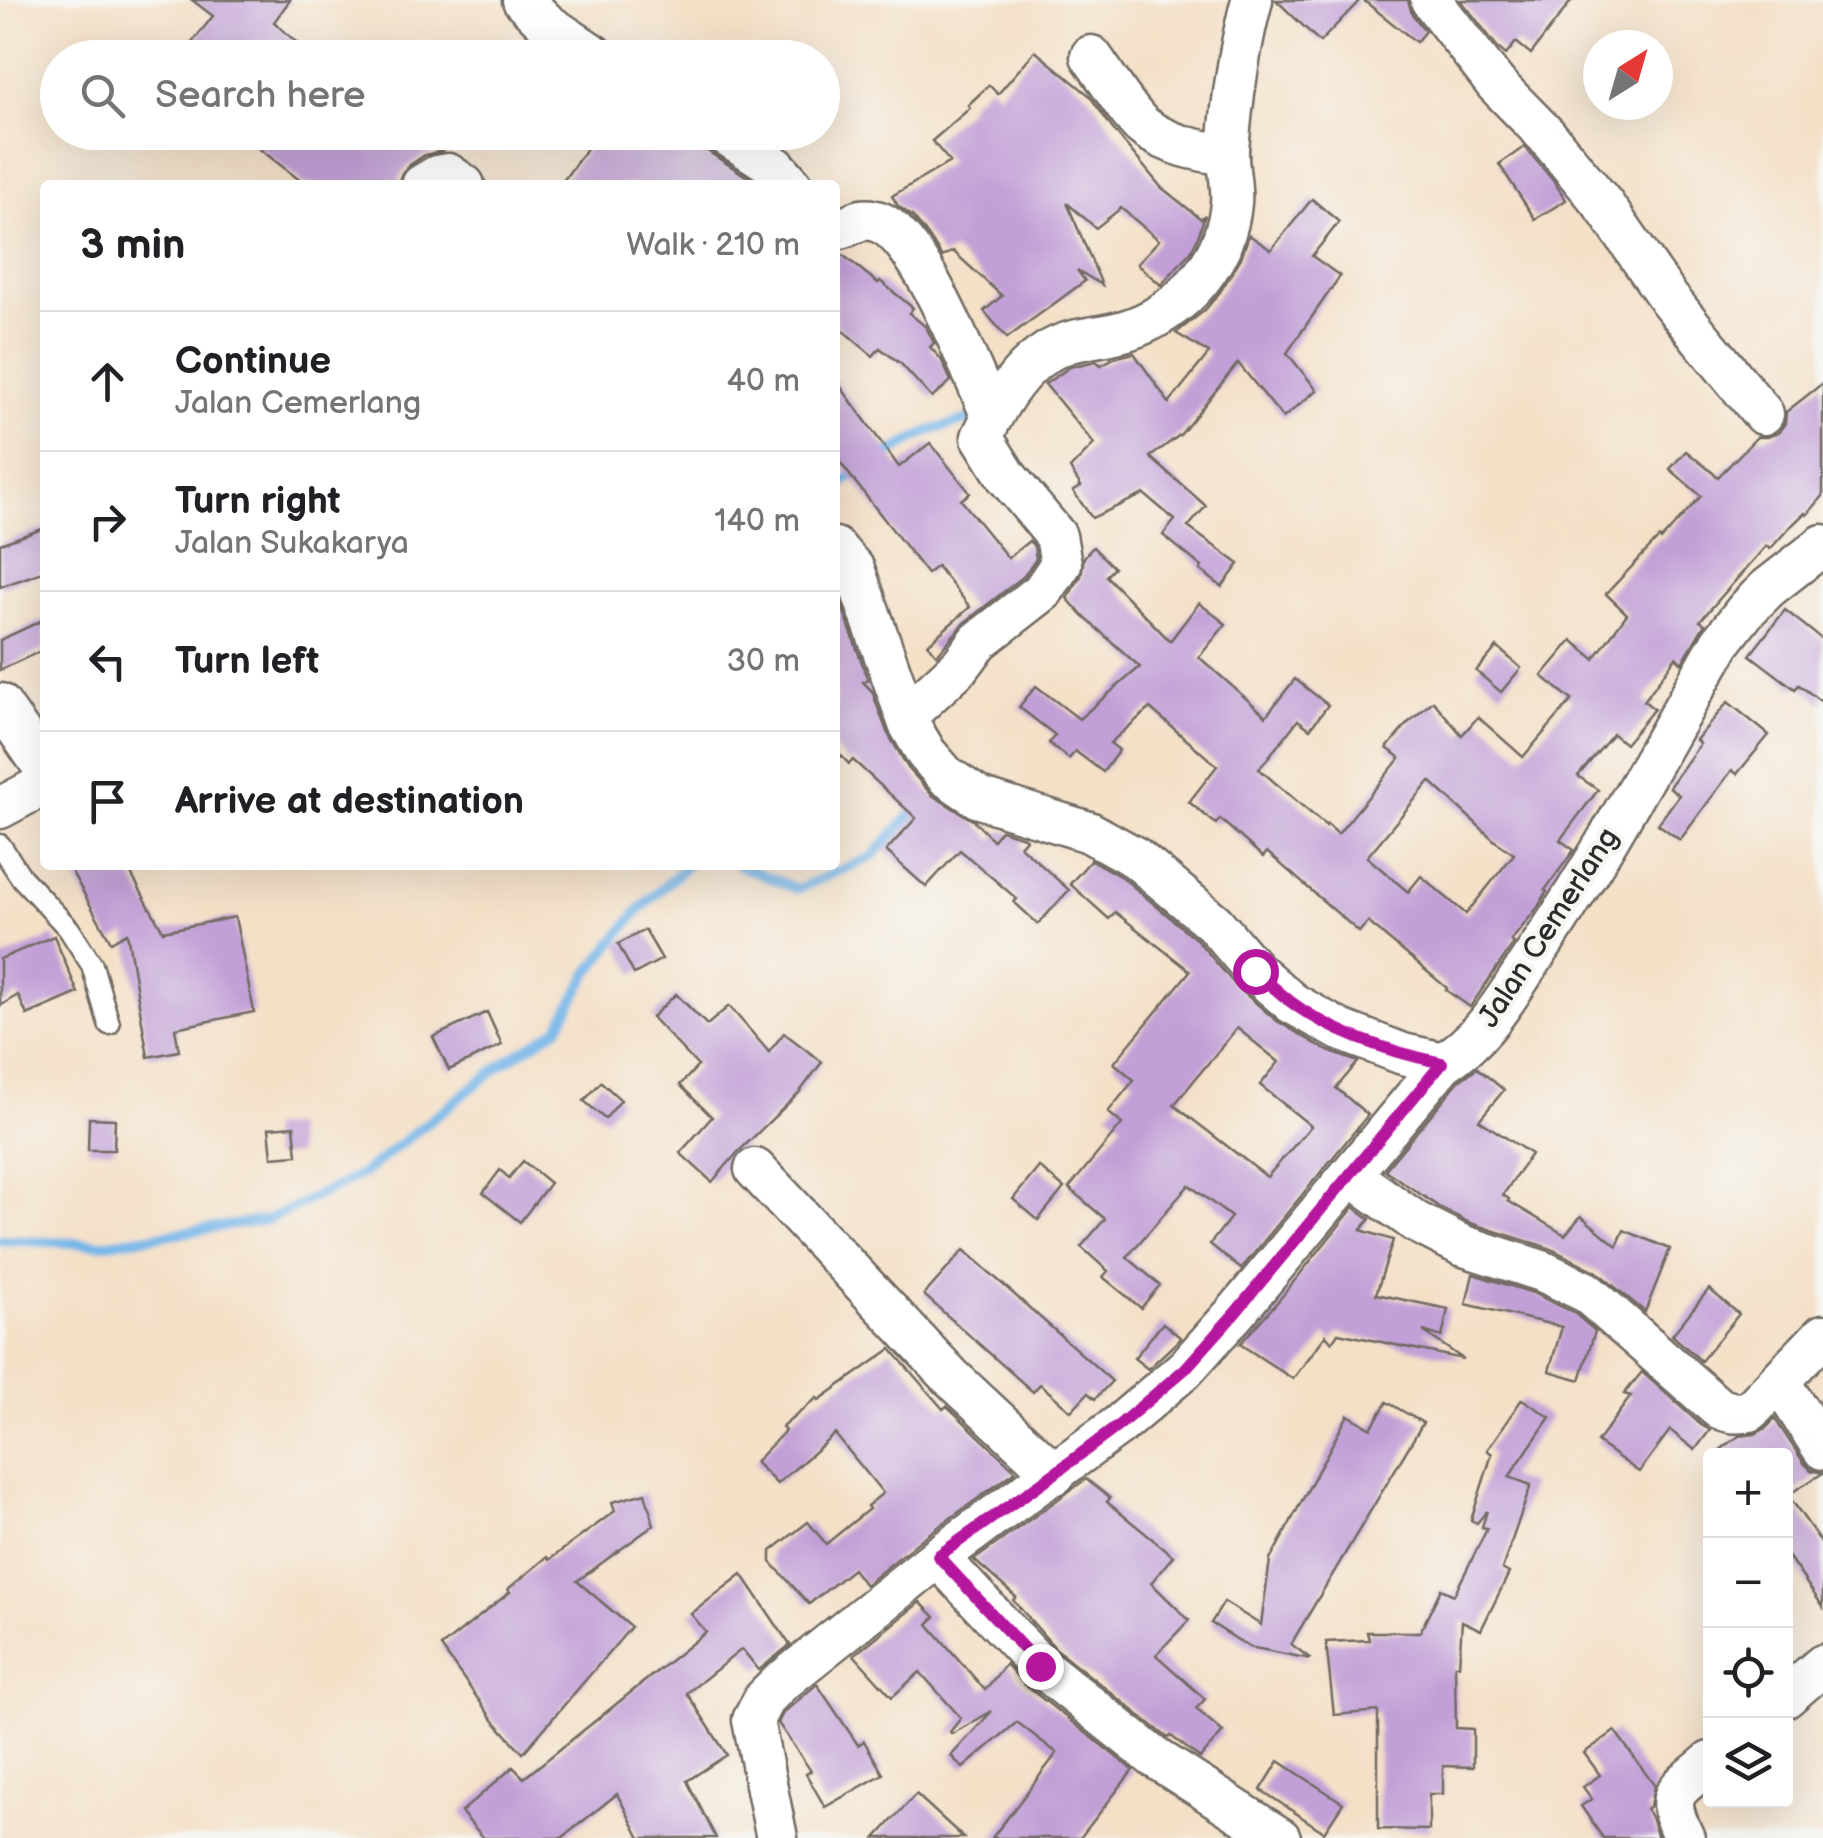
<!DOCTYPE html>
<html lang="en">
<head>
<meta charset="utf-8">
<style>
	:root { --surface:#fff; --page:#f2f2f2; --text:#202124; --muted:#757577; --line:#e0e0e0 }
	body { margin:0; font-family:"Balsamiq Sans",sans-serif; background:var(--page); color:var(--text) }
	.controls { position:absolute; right:30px; bottom:30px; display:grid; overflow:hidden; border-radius:10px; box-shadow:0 10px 40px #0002 }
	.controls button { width:90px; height:90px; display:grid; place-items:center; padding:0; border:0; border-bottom:2px solid var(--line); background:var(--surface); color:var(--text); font:50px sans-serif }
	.compass { position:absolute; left:1583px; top:30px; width:90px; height:90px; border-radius:50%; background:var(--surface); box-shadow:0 10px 40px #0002; rotate:37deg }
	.stop { position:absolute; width:30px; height:30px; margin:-22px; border:8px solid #b5179e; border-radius:50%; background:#fff }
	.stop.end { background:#b5179e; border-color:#fff; box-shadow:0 2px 10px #0008 }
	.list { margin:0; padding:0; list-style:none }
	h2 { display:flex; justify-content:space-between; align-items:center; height:130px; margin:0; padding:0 40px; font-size:42px }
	h2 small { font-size:32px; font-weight:400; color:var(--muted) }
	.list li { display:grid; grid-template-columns:65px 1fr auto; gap:30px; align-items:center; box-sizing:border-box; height:140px; padding:0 40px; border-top:2px solid var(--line) }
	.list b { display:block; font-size:38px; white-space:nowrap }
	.list p { margin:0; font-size:32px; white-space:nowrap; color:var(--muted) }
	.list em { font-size:32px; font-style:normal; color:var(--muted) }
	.icon { flex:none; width:55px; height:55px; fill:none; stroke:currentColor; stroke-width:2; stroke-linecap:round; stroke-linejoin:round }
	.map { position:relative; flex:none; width:1823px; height:1838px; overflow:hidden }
	.search { position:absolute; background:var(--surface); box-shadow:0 10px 40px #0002; left:40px; top:40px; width:800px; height:110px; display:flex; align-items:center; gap:25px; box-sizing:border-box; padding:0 35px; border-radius:55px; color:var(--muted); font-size:38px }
	.panel { position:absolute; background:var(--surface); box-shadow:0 10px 40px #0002; left:40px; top:180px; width:800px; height:690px; border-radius:10px }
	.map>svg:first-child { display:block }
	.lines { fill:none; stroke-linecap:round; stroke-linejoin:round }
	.stream { stroke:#75b5e9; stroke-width:10 }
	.building { fill:#c2a0d7; fill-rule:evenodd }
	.service-casing { stroke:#716a62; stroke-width:25 }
	.minor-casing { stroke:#716a62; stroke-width:45 }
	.service { stroke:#fff; stroke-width:20 }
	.minor { stroke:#fff; stroke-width:40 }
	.route { stroke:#b5179e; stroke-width:12 }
	.labels { text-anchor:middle; stroke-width:9; stroke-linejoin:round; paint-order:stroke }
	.street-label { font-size:30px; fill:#2b2b2b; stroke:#f6f6f2 }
</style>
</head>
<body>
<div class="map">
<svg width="1823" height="1838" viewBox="0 0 1823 1838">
	<rect width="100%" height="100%" fill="#f6f6f2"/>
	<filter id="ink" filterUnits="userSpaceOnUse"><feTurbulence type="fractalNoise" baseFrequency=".01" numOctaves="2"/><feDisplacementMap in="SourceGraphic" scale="20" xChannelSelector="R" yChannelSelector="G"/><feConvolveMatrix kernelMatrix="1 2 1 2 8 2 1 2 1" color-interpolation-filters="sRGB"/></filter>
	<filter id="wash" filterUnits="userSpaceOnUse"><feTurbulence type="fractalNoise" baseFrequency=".0048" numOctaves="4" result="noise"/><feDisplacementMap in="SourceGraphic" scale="40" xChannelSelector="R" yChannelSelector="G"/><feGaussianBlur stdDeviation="2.25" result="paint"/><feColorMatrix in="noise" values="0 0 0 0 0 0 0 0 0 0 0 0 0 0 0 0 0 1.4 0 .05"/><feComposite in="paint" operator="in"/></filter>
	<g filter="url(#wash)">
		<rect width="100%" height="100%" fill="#f4e0c7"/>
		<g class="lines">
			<g class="stream">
				<polyline points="879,459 929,431 971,419 975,414"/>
				<polyline points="835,488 860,470"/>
				<polyline points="738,865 797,889 872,857 919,806"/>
				<polyline points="0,1240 101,1244 267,1220 362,1174 501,1065 558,1028 588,974 638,911 687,865"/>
			</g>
		</g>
		<g id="blocks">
			<g class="building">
				<polygon points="192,0 290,0 274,22 314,58 257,58 240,42 228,58 180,58 213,16"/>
				<polygon points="1276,0 1360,0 1320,42"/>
				<polygon points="1363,0 1408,0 1412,14 1425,31 1416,42"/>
				<polygon points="1461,0 1572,0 1531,54 1516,42 1506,55 1499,49"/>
				<polygon points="1035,51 1089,95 1112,128 1161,187 1201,219 1205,215 1198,237 1191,251 1161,285 1137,264 1159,240 1121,208 1096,228 1067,203 1102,285 1077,270 1085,281 1007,338 984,311 1002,296 953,251 942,257 930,238 913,217 898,206 892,196 950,162 932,141 970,108 968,105 989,85 998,94"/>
				<polygon points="238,132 428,132 442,151 425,155 410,165 402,173 398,185 306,185"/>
				<polygon points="599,132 699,132 701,144 709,152 760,185 560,185"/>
				<polygon points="1525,147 1555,183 1566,200 1535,219 1499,164"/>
				<polygon points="1312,199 1339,222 1312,256 1340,276 1287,353 1317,390 1283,418 1238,363 1181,434 1150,457 1206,506 1188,527 1239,564 1222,587 1200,570 1202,567 1163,535 1175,520 1144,494 1092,518 1073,491 1081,486 1070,469 1094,444 1045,384 1070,367 1096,361 1101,365 1114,358 1134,353 1169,403 1209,353 1176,333 1205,310 1220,292 1241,258 1249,235 1271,250"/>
				<polygon points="835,252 839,252 878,283 880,281 913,308 909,313 926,327 934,343 930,347 941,359 951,381 932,398 901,364 880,348 873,356 835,324"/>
				<polygon points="835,379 899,467 930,443 970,493 961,500 1008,558 1029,541 1034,546 1036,559 1024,576 964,623 937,655 928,644 970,607 937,566 927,574 835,456"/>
				<path d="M1823,383V496L1807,515L1805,513L1790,527L1770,549L1766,546L1700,621L1705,624L1682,663L1676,657L1644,701L1654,709L1625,744L1613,734L1578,776L1598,790L1560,840L1574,850L1545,890L1547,892L1538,907L1511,941L1514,943L1470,1007L1446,990L1447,988L1368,922L1359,932L1267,852L1263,857L1220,819L1216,824L1189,802L1217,766L1150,708L1110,743L1119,750L1103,772L1075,751L1069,759L1049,743L1055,735L1019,707L1036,686L1079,719L1140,667L1083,616L1067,598L1081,576L1084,557L1093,547L1114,568L1106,576L1170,641L1199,603L1226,624L1199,657L1266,716L1295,679L1328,705L1310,729L1298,720L1259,769L1326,826L1327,824L1338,834L1400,758L1387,748L1408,723L1433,701L1462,735L1478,717L1523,757L1572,700L1542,676L1572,640L1594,659L1627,614L1606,594L1659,538L1661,540L1701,496L1670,469L1686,451L1718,477L1757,437H1768L1779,432L1785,423L1786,412ZM1430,781L1495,841L1514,854L1466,914L1421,876L1408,892L1367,857Z"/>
				<polygon points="45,528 45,571 0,587 0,544"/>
				<polygon points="835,586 868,680 863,682 872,691 887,732 908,768 932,795 974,821 993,840 1001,830 1024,837 1026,839 1020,846 1069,890 1038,924 1014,902 1017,899 960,850 926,887 886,851 916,818 853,760 849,764 835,749"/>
				<polygon points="1785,610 1823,640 1823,703 1799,685 1795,689 1750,655"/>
				<polygon points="45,619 45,649 0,670 0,640"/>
				<polygon points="1497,647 1521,668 1501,692 1476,671"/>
				<polygon points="1728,702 1769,735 1737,774 1732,770 1680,840 1658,824 1679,795 1669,787 1700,744 1696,740"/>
				<path d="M1091,860L1123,878L1197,940L1237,987L1277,1021L1328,1051L1358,1062L1336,1088L1368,1115L1241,1269L1210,1244L1231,1217L1189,1185L1127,1257L1160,1285L1141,1308L1103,1277L1108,1271L1081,1247L1105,1219L1069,1188L1122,1124L1108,1112L1134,1080L1114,1063L1190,971L1115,912L1109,919L1070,884ZM1237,1028L1279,1062L1260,1085L1311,1126L1267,1177L1174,1105Z"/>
				<polygon points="68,865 126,865 163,931 235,917 254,1012 175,1028 179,1051 148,1057 127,933 111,942"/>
				<polygon points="645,930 662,959 634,974 618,944"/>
				<polygon points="54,936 78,993 27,1015 18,995 0,1006 0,959"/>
				<polygon points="676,994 707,1025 729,1006 769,1052 784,1033 822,1062 799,1093 738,1152 712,1182 680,1153 712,1117 680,1085 698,1066 652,1017"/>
				<polygon points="487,1012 502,1045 449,1070 433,1037"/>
				<polygon points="1477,1068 1504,1090 1479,1120 1531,1154 1503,1195 1509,1199 1508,1201 1565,1235 1581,1216 1617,1246 1624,1230 1670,1249 1645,1312 1596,1271 1549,1248 1470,1223 1439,1207 1385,1170 1459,1081"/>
				<polygon points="601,1082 621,1100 605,1119 584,1101"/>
				<polygon points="89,1118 115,1119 114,1150 88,1150"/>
				<polygon points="294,1126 297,1155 272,1157 269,1128"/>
				<polygon points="523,1161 550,1183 520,1222 483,1193 500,1170 509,1178"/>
				<polygon points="1039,1167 1064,1188 1038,1220 1013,1199"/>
				<polygon points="1354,1207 1370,1219 1361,1230 1393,1240 1376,1294 1448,1309 1442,1337 1423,1331 1463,1359 1338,1333 1332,1342 1326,1335 1293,1379 1240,1344 1279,1300"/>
				<polygon points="964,1250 1112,1381 1095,1399 1088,1393 1071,1411 1040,1384 1033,1392 924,1295"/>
				<polygon points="1473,1274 1533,1293 1573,1312 1595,1331 1580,1380 1549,1371 1562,1327 1466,1304"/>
				<polygon points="1709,1289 1739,1314 1701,1361 1672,1335"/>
				<polygon points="1163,1323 1181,1338 1148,1369 1134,1358"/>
				<polygon points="891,1349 943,1409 947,1406 1016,1471 923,1538 865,1585 853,1569 809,1604 771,1562 771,1551 808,1522 826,1544 869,1509 867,1506 883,1493 835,1434 777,1484 755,1462 785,1431 782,1427 817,1398 819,1400"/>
				<polygon points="1642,1372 1701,1425 1710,1430 1695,1450 1670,1430 1639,1472 1597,1442 1631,1396 1624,1394"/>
				<polygon points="1522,1399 1550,1417 1509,1477 1531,1485 1502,1569 1509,1573 1481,1630 1462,1621 1459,1665 1455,1665 1456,1728 1473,1729 1473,1767 1443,1766 1443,1794 1429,1794 1429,1830 1378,1829 1378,1711 1334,1715 1326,1642 1369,1640 1367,1632 1420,1632 1441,1589 1454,1595 1487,1529 1482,1527 1487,1511 1477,1523 1471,1520 1492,1454 1487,1450"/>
				<polygon points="1387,1402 1423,1423 1291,1644 1311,1659 1249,1647 1211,1623 1224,1602 1261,1625 1270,1560 1348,1415 1371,1428"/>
				<polygon points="1775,1419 1804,1463 1811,1470 1823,1473 1788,1495 1823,1545 1823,1607 1786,1553 1786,1456 1712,1456 1739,1436 1755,1434 1766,1428"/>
				<polygon points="1086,1479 1110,1498 1107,1502 1173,1556 1151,1583 1189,1620 1156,1655 1205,1699 1196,1709 1223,1732 1200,1758 1171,1736 1168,1738 1056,1649 1013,1600 1016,1597 974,1560"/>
				<polygon points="645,1493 654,1525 577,1581 631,1627 523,1753 493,1720 441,1647 510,1592 508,1589 547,1557 549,1560 615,1511 612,1502"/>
				<polygon points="742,1574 790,1645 759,1670 742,1649 687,1693 727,1755 687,1781 716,1838 640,1838 617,1794 562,1838 484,1838 461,1812 513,1767 524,1778 706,1632 691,1614"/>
				<polygon points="920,1602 935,1617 928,1624 985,1690 1006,1664 1025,1685 1133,1770 1080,1838 992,1838 1057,1753 1017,1722 963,1768 951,1756 992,1711 952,1734 950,1732 961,1718 920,1672 892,1697 854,1655"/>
				<polygon points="817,1684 858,1745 864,1741 883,1774 825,1807 806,1774 811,1771 778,1723 783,1713"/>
				<polygon points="1615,1731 1654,1785 1650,1806 1646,1809 1651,1817 1658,1838 1603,1838 1581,1806 1592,1799 1583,1787 1600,1775 1584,1753"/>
				<polygon points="1279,1761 1343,1803 1324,1832 1261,1790"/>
				<polygon points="916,1794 964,1838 876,1838"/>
			</g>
		</g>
	</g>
	<g filter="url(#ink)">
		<use href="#blocks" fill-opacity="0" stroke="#716a62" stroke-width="2.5"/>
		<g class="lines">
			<defs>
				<polyline id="service" points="0,845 21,877 69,929 92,965 109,1024"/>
				<g id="minor">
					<polyline points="523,0 547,24 598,58"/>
					<polyline points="1431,0 1496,84 1546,135 1603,204 1669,299 1763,414"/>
					<path d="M1091,56C1104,73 1129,115 1144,127C1168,145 1199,151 1228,155"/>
					<polyline points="722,132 776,167 792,185"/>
					<polyline points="422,185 437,176 448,174 464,185"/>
					<path d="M835,229C854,227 858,214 879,222C921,237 972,374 992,416"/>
					<path d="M835,548L854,569L909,724L926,753L946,776L979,798L1089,832L1136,858L1214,923L1255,971L1292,1003L1340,1030L1403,1054L1443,1063C1481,1041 1504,1001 1528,965C1599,862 1658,751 1721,642L1746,610L1768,588L1823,545"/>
					<polyline points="0,704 45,769"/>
					<path d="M907,715L961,665L979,641L1042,592L1061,564L1056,536L1007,477L982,437C996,407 1017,371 1046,353C1067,339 1087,339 1111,334C1158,325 1199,292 1220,247C1225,234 1230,218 1231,203C1233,186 1227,168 1228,150C1232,100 1239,49 1252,0"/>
					<polyline points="0,808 45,784"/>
					<polyline points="755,1169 952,1378 1055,1474"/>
					<path d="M1350,1175L1416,1222L1461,1245L1542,1271L1586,1292L1717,1407C1729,1413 1737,1414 1750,1411L1823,1335"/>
					<polyline points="1779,1381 1823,1449"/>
					<polyline points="938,1557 1040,1666 1154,1757 1280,1838"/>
					<polyline points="1786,1697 1823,1665"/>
					<polyline points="777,1838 753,1720 764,1699 780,1683 938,1557 1118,1426 1185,1369 1236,1312 1443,1063"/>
					<path d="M1684,1838C1662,1791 1675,1793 1710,1762"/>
				</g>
			</defs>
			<use href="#service" class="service-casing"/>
			<use href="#minor" class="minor-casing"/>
			<use href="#service" class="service"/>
			<use href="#minor" class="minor"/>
		</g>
	</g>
	<g class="lines" filter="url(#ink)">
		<path class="route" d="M1040,1666L938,1556L1054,1474L1118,1426L1185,1369L1236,1312L1442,1063C1391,1052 1334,1034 1291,1002C1278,992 1267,981 1255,971"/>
	</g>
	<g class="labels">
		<g class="street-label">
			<text transform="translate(1548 927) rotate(-57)" y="10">Jalan Cemerlang</text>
		</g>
	</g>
</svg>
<div class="controls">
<button>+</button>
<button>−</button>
<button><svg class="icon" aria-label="locate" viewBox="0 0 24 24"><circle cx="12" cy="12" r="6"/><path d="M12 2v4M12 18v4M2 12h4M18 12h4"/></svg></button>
<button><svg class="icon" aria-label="layers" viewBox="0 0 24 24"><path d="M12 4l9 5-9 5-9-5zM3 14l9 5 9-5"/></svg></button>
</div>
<svg class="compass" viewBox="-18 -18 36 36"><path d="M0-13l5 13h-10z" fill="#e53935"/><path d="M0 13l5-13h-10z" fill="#757577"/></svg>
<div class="stop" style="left:1255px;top:971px"></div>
<div class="stop end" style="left:1040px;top:1666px"></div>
<div class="search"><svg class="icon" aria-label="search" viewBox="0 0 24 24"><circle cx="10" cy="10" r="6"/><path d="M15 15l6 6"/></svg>Search here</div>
<section class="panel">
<h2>3 min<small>Walk · 210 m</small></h2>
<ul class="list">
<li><svg class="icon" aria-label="ahead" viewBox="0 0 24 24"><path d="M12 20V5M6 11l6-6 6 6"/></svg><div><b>Continue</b><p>Jalan Cemerlang</p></div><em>40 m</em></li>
<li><svg class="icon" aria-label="right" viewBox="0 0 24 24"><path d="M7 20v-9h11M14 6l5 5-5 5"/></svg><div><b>Turn right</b><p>Jalan Sukakarya</p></div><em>140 m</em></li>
<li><svg class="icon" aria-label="left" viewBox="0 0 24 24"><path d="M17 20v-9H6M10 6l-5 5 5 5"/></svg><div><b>Turn left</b></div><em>30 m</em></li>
<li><svg class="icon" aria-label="arrive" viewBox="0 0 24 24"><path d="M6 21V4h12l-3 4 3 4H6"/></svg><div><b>Arrive at destination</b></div></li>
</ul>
</section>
</div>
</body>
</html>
